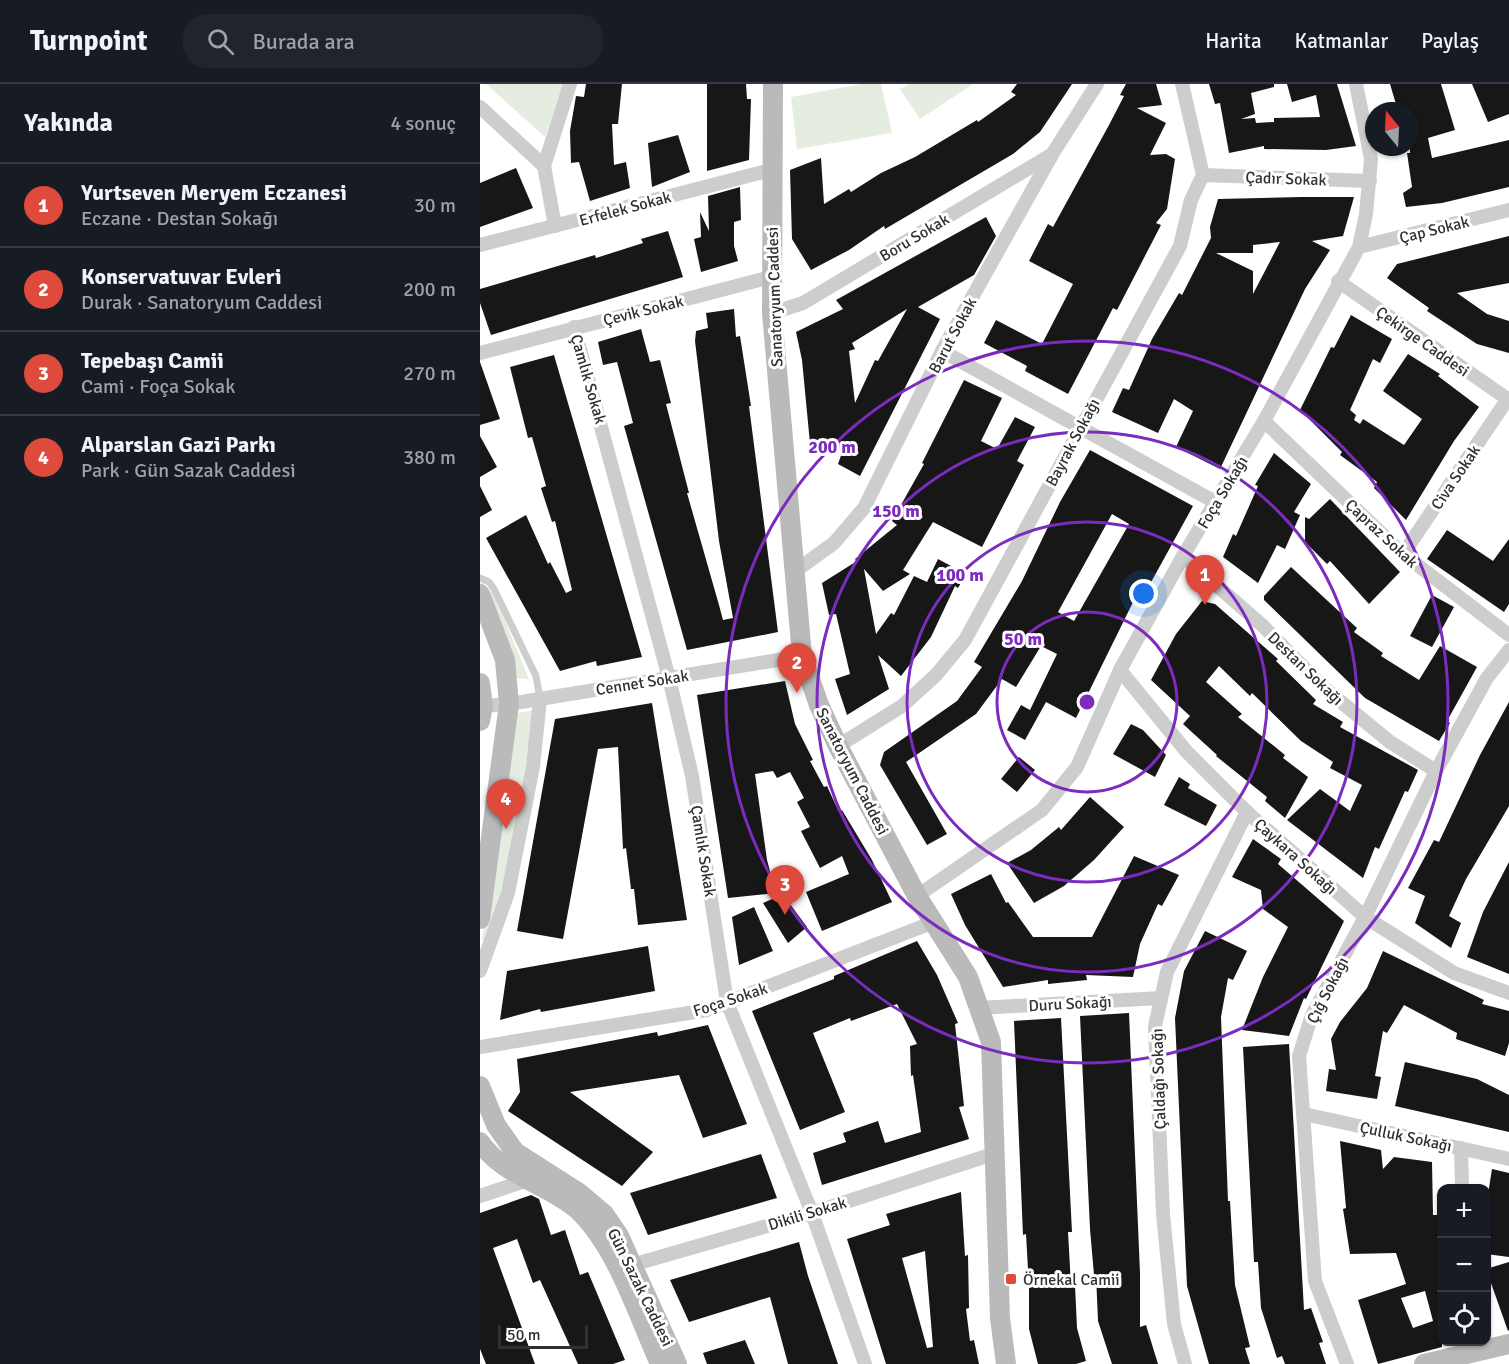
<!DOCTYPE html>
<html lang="tr">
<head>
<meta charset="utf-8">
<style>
	:root { --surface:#171b24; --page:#20242c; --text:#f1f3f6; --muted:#9ea1a6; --line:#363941; --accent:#de4a3c }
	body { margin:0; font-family:Signika,sans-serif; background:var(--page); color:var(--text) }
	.controls { position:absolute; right:18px; bottom:18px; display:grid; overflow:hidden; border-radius:12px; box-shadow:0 2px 4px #0004 }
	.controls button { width:54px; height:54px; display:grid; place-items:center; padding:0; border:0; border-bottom:2px solid var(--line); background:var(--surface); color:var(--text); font:30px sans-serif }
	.compass { position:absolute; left:885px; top:18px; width:54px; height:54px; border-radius:50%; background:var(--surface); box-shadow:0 2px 4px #0004; rotate:342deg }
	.scale { position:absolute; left:18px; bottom:15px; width:90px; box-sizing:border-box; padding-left:6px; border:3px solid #303030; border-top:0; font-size:16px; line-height:21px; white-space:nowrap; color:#303030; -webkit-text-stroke:4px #fff; paint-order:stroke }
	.you { position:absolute; left:664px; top:510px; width:21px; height:21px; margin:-15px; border:4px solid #fff; border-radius:50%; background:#1a73e8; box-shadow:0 0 0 9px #1a73e833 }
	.badge { display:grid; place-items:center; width:39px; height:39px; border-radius:50%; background:var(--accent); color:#fff; font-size:20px; font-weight:700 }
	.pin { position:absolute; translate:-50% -50px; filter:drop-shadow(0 2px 3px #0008) }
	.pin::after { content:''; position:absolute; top:32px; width:21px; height:18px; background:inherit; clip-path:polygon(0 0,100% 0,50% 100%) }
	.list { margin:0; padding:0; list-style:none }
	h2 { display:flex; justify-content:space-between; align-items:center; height:78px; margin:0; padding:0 24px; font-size:26px }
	h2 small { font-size:20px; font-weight:400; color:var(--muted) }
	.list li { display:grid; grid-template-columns:39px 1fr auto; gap:18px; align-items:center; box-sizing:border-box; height:84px; padding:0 24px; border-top:2px solid var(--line) }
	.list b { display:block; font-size:22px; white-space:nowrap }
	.list p { margin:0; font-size:20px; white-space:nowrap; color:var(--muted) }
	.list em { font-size:20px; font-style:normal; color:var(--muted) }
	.icon { flex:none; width:33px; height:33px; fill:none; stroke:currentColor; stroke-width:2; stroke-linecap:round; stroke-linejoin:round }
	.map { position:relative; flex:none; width:1029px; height:1280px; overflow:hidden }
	header { display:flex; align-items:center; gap:36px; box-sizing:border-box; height:84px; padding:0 30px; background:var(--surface); border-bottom:2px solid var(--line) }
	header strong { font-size:28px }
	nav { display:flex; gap:33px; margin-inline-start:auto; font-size:21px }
	.search { width:420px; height:54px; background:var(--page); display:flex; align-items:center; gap:15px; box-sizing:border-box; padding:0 21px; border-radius:24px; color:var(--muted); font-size:22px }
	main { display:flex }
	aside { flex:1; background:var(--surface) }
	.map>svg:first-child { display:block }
	.green { fill:#e4eddf }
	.building { fill:#171717; fill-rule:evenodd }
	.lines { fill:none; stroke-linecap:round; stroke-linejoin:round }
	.service { stroke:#cdcdcd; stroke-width:7 }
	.minor { stroke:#cdcdcd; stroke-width:14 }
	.secondary { stroke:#bababa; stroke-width:20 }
	.ring { fill:none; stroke:#7b2cbf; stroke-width:3 }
	.poi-dot { fill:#de4a3c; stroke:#fff; stroke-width:2 }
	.labels { text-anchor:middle; stroke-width:6; stroke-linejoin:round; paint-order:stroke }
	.street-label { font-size:16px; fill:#303030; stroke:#fff }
	.poi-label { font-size:16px; fill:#303030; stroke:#fff; text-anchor:start }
	.centre { fill:#7b2cbf; stroke:#fff; stroke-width:3 }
	.ring-label { font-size:18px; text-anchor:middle; font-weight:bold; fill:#7b2cbf; stroke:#fff; stroke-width:6; stroke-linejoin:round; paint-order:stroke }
</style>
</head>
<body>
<header>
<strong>Turnpoint</strong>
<div class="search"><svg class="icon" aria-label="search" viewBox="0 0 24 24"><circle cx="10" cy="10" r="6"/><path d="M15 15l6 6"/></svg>Burada ara</div>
<nav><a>Harita</a><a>Katmanlar</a><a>Paylaş</a></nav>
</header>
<main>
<aside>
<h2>Yakında<small>4 sonuç</small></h2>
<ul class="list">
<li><span class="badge">1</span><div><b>Yurtseven Meryem Eczanesi</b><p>Eczane · Destan Sokağı</p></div><em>30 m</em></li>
<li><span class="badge">2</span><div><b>Konservatuvar Evleri</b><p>Durak · Sanatoryum Caddesi</p></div><em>200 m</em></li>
<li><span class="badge">3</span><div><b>Tepebaşı Camii</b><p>Cami · Foça Sokak</p></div><em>270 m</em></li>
<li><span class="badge">4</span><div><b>Alparslan Gazi Parkı</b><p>Park · Gün Sazak Caddesi</p></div><em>380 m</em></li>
</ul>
</aside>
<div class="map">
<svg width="1029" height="1280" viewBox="0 0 1029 1280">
	<rect width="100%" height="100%" fill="#fff"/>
	<g class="green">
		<polygon points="6,0 83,0 65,53"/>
		<polygon points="382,0 401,0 412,49 317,65 311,13"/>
		<polygon points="429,0 493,0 440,35 420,5"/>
		<polygon points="0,499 3,499 8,508 13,508 49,595 31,594"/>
		<path d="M54,626C43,704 32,781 7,855L2,856L33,630Z"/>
	</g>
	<g class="building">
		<polygon points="106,0 142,0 138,40 132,40 134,81 146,78 150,104 110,117 99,78 91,79 90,47 96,12 104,13"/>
		<polygon points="227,0 266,0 267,15 271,15 269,76 227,87"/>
		<polygon points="537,0 592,0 560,48 533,70 405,145 404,142 369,166 331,186 312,155 310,86 341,74 344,120 369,105 371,108 401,89 435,73 497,36 498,38 536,11 531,8"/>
		<polygon points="646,0 676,0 682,21 657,24 686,39 670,71 686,70 695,75 687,125 676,139 681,141 637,226 633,224 588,310 545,287 547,282 504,259 516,236 562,260 593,200 549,177 568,140 573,143 629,41 644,12 640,11"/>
		<polygon points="729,0 794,0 794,3 771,9 775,30 761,35 775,34 776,39 794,38 794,34 840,33 836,11 812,18 807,0 857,0 876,62 846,66 784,65 784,62 749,69 740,19 735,20"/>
		<polygon points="910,0 961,0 975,46 948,54 952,74 1029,56 1029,103 962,119 926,123 923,109 932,103 927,69 930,69 930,27 918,27"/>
		<polygon points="992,0 1029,0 1029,30 1008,38"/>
		<polygon points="198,51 210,88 172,103 168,59"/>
		<polygon points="36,84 53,124 0,143 0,99"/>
		<polygon points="260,103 261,136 254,138 254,162 258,177 221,188 214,155 221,153 220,128 229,147 228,112"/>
		<path d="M822,113H874L863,152L832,157L850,166L825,205L740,385L696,363L713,327L694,315L678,349L632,328L643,304L649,306L672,255L699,209L702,211L731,154L730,143L738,115ZM800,158L773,210V187L736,169H773V161Z"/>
		<path d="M506,133L516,152L494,191L438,223L460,235L380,392L358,380L364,363L331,370L322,276L316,248L363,225L356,216ZM427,225L398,277L395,276L375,319L369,267L375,265L372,259Z"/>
		<polygon points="188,147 203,193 11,251 0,219 0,205 115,171 116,174 163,159 161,155"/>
		<polygon points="1029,152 1029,199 977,209 1007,230 1029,237 1029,269 997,260 947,227 949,224 907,194 917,180"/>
		<polygon points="254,225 256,253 260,252 271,322 269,322 298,548 207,566 144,342 153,339 137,278 123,281 118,258 161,245 170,278 180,276 191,319 186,320 209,409 207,409 239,521 243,536 253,534 239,457 215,257 216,247 228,244 226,229"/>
		<polygon points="871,231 912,255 900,279 893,275 870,326 876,331 874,336 880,340 883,335 924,361 942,335 903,307 928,270 960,290 958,292 999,323 974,357 926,436 894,404 897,398 860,371 862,368 820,326 851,263 854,264"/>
		<polygon points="74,271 162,573 117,582 116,577 80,587 6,454 46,431 68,480 70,478 86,509 92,506 75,437 72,438 61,404 66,402 52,353 48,354 30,283"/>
		<polygon points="0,278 20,335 0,341"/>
		<polygon points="484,296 522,314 501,357 517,365 535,333 555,343 537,377 544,381 502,463 453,438 423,486 430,490 403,507 384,485 396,550 411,529 414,531 434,492 447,498 458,475 486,490 478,504 475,502 451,553 421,592 398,571 409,605 367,631 355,595 370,590 356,530 349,531 342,499 377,477 375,475 417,441 412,437 444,380 442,379"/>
		<polygon points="0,352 17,383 0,393"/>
		<path d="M610,366L713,422L664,511L658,508L596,634L566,618L545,656L527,646L541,621L550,626L577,570L561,562L536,603L522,595L496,630L426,678L467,750L447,761L400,681L404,668L477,617L502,583L494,578L542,497L580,418ZM632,430L649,440L594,537L578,528Z"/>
		<polygon points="794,369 831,400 814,428 820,431 805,465 797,461 778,499 743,473 753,450 756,452 778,402 775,401"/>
		<polygon points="0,402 12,426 0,433"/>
		<polygon points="850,415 920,488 889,520 850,477 847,480 825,458 825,433 829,435"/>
		<polygon points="967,446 1013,477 1029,455 1029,520 1024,528 947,475"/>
		<polygon points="811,483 877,544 874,548 903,569 901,572 939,596 960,562 997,583 967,637 970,639 959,657 885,614 784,516 784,512"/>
		<polygon points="952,511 974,523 952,563 930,552"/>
		<polygon points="722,517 735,520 798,575 796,577 836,616 833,620 863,638 860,643 938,686 928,708 925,707 899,765 895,763 883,794 807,736 840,705 870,727 882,701 850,684 853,678 821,657 772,609 770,612 739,582 726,598 762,630 758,633 805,671 803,674 828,693 805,734 785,717 787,713 736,672 737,671 703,640 710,632 671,596 696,550"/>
		<polygon points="305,597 315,640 333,676 330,677 344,703 347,702 359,728 362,726 392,776 412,818 342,847 326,808 369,790 362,772 340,784 321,747 330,743 317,718 324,714 310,688 297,694 293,687 275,690 287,776 296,809 248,814 217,611"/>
		<polygon points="1029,618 1029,722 986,795 969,832 981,839 971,864 935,839 945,812 928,804 954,756 959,758 1000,671"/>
		<polygon points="172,619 207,836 158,841 154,805 151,805 146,764 143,765 138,663 118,665 83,855 37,847 75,635"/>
		<polygon points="651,640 663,646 686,671 675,693 633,670"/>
		<polygon points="539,673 555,686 537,708 521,695"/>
		<polygon points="699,693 710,700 708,704 737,721 726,742 684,721"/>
		<polygon points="610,713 644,743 614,776 584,802 554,819 527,779 551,766 579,743 581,746"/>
		<polygon points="773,755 801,775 798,780 864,837 826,915 824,914 809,952 762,946 783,893 808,843 783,825 781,806 752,793"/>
		<polygon points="654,772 699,791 682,822 678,820 660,860 653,893 606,891 607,896 568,900 568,896 523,903 485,841 471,810 511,790 526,819 528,818 553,853 612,853"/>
		<polygon points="1029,778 1029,890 987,873 1003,828"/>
		<polygon points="297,813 300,818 307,816 327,843 308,859 283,819"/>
		<polygon points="274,823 293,867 259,881 252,833"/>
		<polygon points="725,847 767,867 753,896 748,894 741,933 748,1117 750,1117 755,1201 770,1263 765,1264 770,1280 729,1280 707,1202 695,934 704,887"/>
		<polygon points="437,857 457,891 478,939 475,940 484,1022 479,1023 489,1055 342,1101 333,1069 366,1058 363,1049 398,1037 405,1059 441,1048 433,991 431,992 430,962 437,960 417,920 371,937 370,934 333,949 365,1028 320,1046 272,927 354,895 354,892"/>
		<polygon points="168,862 175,907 61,928 60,925 20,936 27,887"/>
		<polygon points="903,867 1004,916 1002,920 1029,927 1029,959 1025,972 976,955 977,949 924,921 907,949 903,947 895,992 901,993 897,1015 846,1007 849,985 856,986 851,955 860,938 887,904"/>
		<polygon points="649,929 660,1189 660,1243 666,1241 678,1280 632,1280 618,1237 616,1191 614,1191 610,1145 600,932"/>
		<polygon points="581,934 592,1148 588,1148 591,1201 595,1201 597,1244 606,1277 596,1280 558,1280 549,1245 549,1203 546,1150 543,1151 534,937"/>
		<polygon points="228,941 267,1040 223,1054 199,991 90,1008 173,1068 142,1102 28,1027 40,1008 37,975 177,948 178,952"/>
		<polygon points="809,960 824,1226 831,1224 843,1258 839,1259 846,1280 805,1280 802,1272 797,1274 781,1224 778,1178 774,1178 763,963"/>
		<polygon points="925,978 997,995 1029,1011 1029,1048 915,1022"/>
		<path d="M860,1057L901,1066L903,1085L914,1073L952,1078L953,1131H958L962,1180V1263L898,1280L878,1216L926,1200L916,1169L870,1170L863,1125L866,1124ZM945,1207L953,1237L933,1244L921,1214Z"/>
		<polygon points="281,1070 297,1114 168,1151 150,1109"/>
		<polygon points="1012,1085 1029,1089 1029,1173 1006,1170 1006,1123"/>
		<path d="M481,1108L485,1172L488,1171L489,1224L486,1225L490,1257L494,1256L499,1280H406L367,1155L410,1141L406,1130ZM445,1167L453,1263L447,1264L422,1174Z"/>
		<polygon points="51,1111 59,1115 71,1151 85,1146 100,1191 108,1188 145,1276 133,1280 98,1280 60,1196 53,1199 37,1155 13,1164 55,1280 6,1280 0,1265 0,1129"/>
		<polygon points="319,1158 328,1192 358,1280 308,1280 290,1213 209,1238 190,1196"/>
		<polygon points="1029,1178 1029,1246 1028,1247 1006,1185"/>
		<polygon points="265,1256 275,1280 227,1280 223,1269"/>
	</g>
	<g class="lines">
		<polyline class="service" points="0,494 9,498 14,505 56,592 60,615"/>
		<g class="minor">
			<polyline points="0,23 64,82 75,142"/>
			<polyline points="64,82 90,0"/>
			<polyline points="723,91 890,97"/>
			<polyline points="0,161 291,86"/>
			<polyline points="879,163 1029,126"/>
			<polyline points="858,197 1029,316"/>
			<polyline points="292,229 323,219 571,71"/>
			<polyline points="94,243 189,594 212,692 247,918 332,1129 385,1280"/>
			<polyline points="462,267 735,418"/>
			<polyline points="0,269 291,193"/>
			<polyline points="784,337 923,470 1029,551"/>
			<polyline points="923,470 1027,316"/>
			<polyline points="703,472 783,542 843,603 910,658 956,687"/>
			<polyline points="314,488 354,459 384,424 462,267 573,69 617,0"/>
			<polyline points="640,586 706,667 767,728 885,833 974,889 1029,909"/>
			<polyline points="3,622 29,620 322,572"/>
			<polyline points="358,662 422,622 456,591 485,556 700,162 711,116 723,91 702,0"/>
			<polyline points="437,812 562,726 597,683 640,586 703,472 784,337 879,163 886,130 891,75 876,0"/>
			<polyline points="0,887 28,809 53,683 60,615"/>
			<polyline points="499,924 681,914"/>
			<polyline points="0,963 227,926 454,838"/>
			<polyline points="824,1030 1029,1075"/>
			<polyline points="981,1064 982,1104"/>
			<polyline points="0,1112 48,1096"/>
			<polyline points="145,1183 332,1129 516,1069"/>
			<polyline points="705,1280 694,1240 683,1130 675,942 687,888 767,728"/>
			<polyline points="867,1280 835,1197 819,972 832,931 885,833 956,687 1007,594 1029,566"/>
		</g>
		<g class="secondary">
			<polyline points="293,0 292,229 322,572 339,621 358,662 437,812 488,893 511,958 520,1234 526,1280"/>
			<polyline points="0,510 25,576 29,620 0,835"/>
			<polyline points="0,599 3,622 0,637"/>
			<polyline points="0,1002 16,1041 35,1068 99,1109 124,1130 139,1152 197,1280"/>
			<path d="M0,1058C23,1092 68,1100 98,1126C137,1163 158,1231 180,1280"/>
			<polyline points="944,1280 1029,1260"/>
		</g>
	</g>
	<g class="ring">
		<circle cx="607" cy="618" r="90"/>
		<circle cx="607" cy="618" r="180"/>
		<circle cx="607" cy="618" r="270"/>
		<circle cx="607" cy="618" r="361"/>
	</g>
	<rect class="poi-dot" x="525" y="1189" width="12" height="12" rx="3"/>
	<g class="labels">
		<g class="street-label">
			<text transform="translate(806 94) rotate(2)" y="6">Çadır Sokak</text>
			<text transform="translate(145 124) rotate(-15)" y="6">Erfelek Sokak</text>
			<text transform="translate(954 145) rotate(-14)" y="6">Çap Sokak</text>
			<text transform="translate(434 153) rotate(-31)" y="6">Boru Sokak</text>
			<text transform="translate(294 213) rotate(-92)" y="6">Sanatoryum Caddesi</text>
			<text transform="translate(163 226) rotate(-14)" y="6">Çevik Sokak</text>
			<text transform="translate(472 251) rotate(-62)" y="6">Barut Sokak</text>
			<text transform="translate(943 257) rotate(35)" y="6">Çekirge Caddesi</text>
			<text transform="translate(109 295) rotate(74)" y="6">Çamlık Sokak</text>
			<text transform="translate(592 358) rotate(-62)" y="6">Bayrak Sokağı</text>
			<text transform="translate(975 393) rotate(-56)" y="6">Civa Sokak</text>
			<text transform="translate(742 408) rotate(-59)" y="6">Foça Sokağı</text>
			<text transform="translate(902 449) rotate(43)" y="6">Çapraz Sokak</text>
			<text transform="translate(826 584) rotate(44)" y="6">Destan Sokağı</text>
			<text transform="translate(162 598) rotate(-9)" y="6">Cennet Sokak</text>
			<text transform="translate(373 687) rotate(63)" y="6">Sanatoryum Caddesi</text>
			<text transform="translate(224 767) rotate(81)" y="6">Çamlık Sokak</text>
			<text transform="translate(816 772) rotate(42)" y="6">Çaykara Sokağı</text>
			<text transform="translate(847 906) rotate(-63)" y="6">Çığ Sokağı</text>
			<text transform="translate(250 915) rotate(-18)" y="6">Foça Sokak</text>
			<text transform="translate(590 919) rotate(-3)" y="6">Duru Sokağı</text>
			<text transform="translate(678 995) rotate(-92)" y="6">Çaldağı Sokağı</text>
			<text transform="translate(926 1052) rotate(12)" y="6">Çulluk Sokağı</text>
			<text transform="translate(327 1129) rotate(-17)" y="6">Dikili Sokak</text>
			<text transform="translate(161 1203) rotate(64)" y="6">Gün Sazak Caddesi</text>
		</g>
		<g class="poi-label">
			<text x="543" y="1201">Örnekal Camii</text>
		</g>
	</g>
	<circle cx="607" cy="618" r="9" class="centre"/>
	<g class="ring-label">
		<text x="352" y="369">200 m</text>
		<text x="416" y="433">150 m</text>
		<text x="480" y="497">100 m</text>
		<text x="543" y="561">50 m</text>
	</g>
</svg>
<div class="controls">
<button>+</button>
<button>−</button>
<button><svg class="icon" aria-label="locate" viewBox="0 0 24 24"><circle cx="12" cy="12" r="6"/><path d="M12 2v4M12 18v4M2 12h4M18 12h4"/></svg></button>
</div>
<svg class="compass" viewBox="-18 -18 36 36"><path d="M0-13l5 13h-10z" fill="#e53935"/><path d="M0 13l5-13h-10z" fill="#9ea1a6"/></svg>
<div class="scale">50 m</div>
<div class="you"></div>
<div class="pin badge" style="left:725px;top:521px">1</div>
<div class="pin badge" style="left:317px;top:609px">2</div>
<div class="pin badge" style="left:305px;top:831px">3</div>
<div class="pin badge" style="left:26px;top:745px">4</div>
</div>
</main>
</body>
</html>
